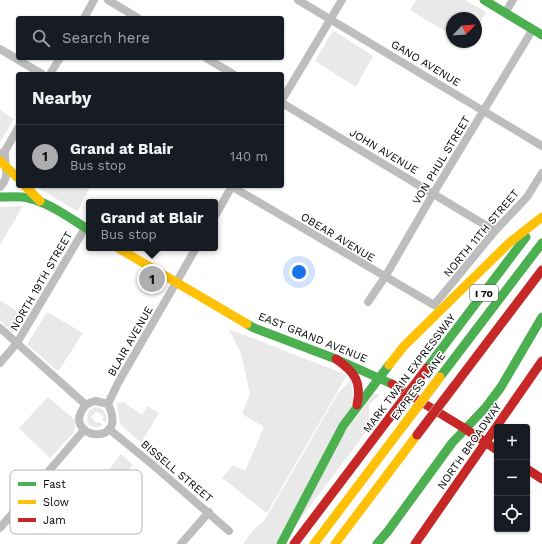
<!DOCTYPE html>
<html lang="en">
<head>
<meta charset="utf-8">
<style>
	:root { --surface:#171b24; --page:#242831; --text:#f1f3f6; --muted:#9ea1a6; --line:#363941; --accent:#adaeaf }
	body { margin:0; font-family:"Work Sans",sans-serif; background:var(--page); color:var(--text) }
	.controls { position:absolute; right:12px; bottom:12px; display:grid; overflow:hidden; border-radius:4px; box-shadow:0 1px 3px #0004 }
	.controls button { width:36px; height:36px; display:grid; place-items:center; padding:0; border:0; border-bottom:1px solid var(--line); background:var(--surface); color:var(--text); font:20px sans-serif }
	.compass { position:absolute; left:446px; top:12px; width:36px; height:36px; border-radius:50%; background:var(--surface); box-shadow:0 1px 3px #0004; rotate:65deg }
	.you { position:absolute; left:299px; top:272px; width:14px; height:14px; margin:-10px; border:3px solid #fff; border-radius:50%; background:#1a73e8; box-shadow:0 0 0 6px #1a73e833 }
	.badge { display:grid; place-items:center; width:26px; height:26px; border-radius:50%; background:var(--accent); color:#111; font-size:13px; font-weight:700 }
	.pin { position:absolute; translate:-50% -50%; border:2px solid #fff; box-shadow:0 1px 4px #0006 }
	.popup { position:absolute; left:86px; top:199px; width:132px; height:52px; box-sizing:border-box; display:grid; place-content:center; border-radius:4px; background:var(--surface); filter:drop-shadow(0 1px 3px #0005); font-size:13px; white-space:nowrap; color:var(--muted) }
	.popup b { font-size:15px; color:var(--text) }
	.popup::after { content:''; position:absolute; left:50%; top:100%; margin-left:-8px; border:8px solid transparent; border-top-color:var(--surface) }
	.list { margin:0; padding:0; list-style:none }
	h2 { display:flex; justify-content:space-between; align-items:center; height:52px; margin:0; padding:0 16px; font-size:17px }
	h2 small { font-size:13px; font-weight:400; color:var(--muted) }
	.list li { display:grid; grid-template-columns:26px 1fr auto; gap:12px; align-items:center; box-sizing:border-box; height:64px; padding:0 16px; border-top:1px solid var(--line) }
	.list b { display:block; font-size:15px; white-space:nowrap }
	.list p { margin:0; font-size:13px; white-space:nowrap; color:var(--muted) }
	.list em { font-size:13px; font-style:normal; color:var(--muted) }
	.icon { flex:none; width:22px; height:22px; fill:none; stroke:currentColor; stroke-width:2; stroke-linecap:round; stroke-linejoin:round }
	.map { position:relative; flex:none; width:542px; height:544px; overflow:hidden }
	.search { position:absolute; background:var(--surface); box-shadow:0 1px 3px #0004; left:16px; top:16px; width:268px; height:44px; display:flex; align-items:center; gap:10px; box-sizing:border-box; padding:0 14px; border-radius:4px; color:var(--muted); font-size:15px }
	.panel { position:absolute; background:var(--surface); box-shadow:0 1px 3px #0004; left:16px; top:72px; width:268px; height:116px; border-radius:4px }
	.map>svg:first-child { display:block }
	.green { fill:#e9e9e9 }
	.lines { fill:none; stroke-linecap:round; stroke-linejoin:round }
	.street { stroke:#bdbdbd; stroke-width:8 }
	.fast { stroke:#4caf50; stroke-width:9 }
	.slow { stroke:#ffc107; stroke-width:9 }
	.jam { stroke:#c62828; stroke-width:9 }
	.slow-bridge-casing { stroke:#dbdbdb; stroke-width:10; stroke-linecap:butt }
	.jam-bridge-casing { stroke:#dbdbdb; stroke-width:10; stroke-linecap:butt }
	.slow-bridge { stroke:#ffc107; stroke-width:9 }
	.jam-bridge { stroke:#c62828; stroke-width:9 }
	.labels { text-anchor:middle; stroke-width:3; stroke-linejoin:round; paint-order:stroke }
	.shield { fill:#fff; stroke:#4c4c4c; stroke-width:1 }
	.shield-label { font-size:10px; font-weight:bold; fill:#000 }
	.street-label { font-size:11px; fill:#000; stroke:#fff }
	.key { fill:#fff; stroke:#b2b2b2; stroke-width:1 }
	.key-label { font-size:11px; fill:#000 }
</style>
</head>
<body>
<div class="map">
<svg width="542" height="544" viewBox="0 0 542 544">
	<rect width="100%" height="100%" fill="#fff"/>
	<g class="green">
		<polygon points="416,0 465,0 486,12 476,30 476,18 452,18 452,35 410,10"/>
		<polygon points="333,30 373,56 356,87 315,61"/>
		<polygon points="0,110 14,119 0,142"/>
		<polygon points="35,186 91,186 77,211"/>
		<polygon points="23,206 0,245 0,207"/>
		<polygon points="0,300 22,315 13,332 0,321"/>
		<polygon points="47,312 83,333 59,370 56,370 27,344"/>
		<polygon points="229,329 347,375 267,513 222,478 233,465 245,471 264,427 242,414 250,394 241,354"/>
		<polygon points="352,378 353,404 276,544 243,544 253,530 264,521 337,395"/>
		<polygon points="375,393 380,395 369,404 369,428 292,530 342,436"/>
		<polygon points="48,397 76,421 74,432 50,458 19,428"/>
		<polygon points="122,401 142,415 147,406 159,413 141,443 120,424 117,403 117,402 121,404"/>
		<path d="M94,407C104,407 108,414 106,423L102,420L104,417L98,412H96L91,417L97,423L99,422L103,425C97,429 91,428 87,421L88,412Z"/>
		<polygon points="121,454 133,465 115,484 110,482 104,476"/>
	</g>
	<g class="lines">
		<g class="street">
			<polyline points="108,0 138,18"/>
			<polyline points="298,0 542,146"/>
			<polyline points="505,13 513,0"/>
			<polyline points="84,18 94,0"/>
			<polyline points="0,49 42,74"/>
			<polyline points="206,58 233,74"/>
			<polyline points="50,74 60,58"/>
			<polyline points="282,100 342,0"/>
			<polyline points="282,103 495,231"/>
			<polyline points="2,153 5,151 18,128"/>
			<polyline points="231,186 434,305 495,231 527,197 542,173"/>
			<path d="M0,187C11,177 4,164 5,151"/>
			<polyline points="215,216 232,186"/>
			<polyline points="368,302 385,277 433,194 533,29"/>
			<polyline points="0,328 86,405"/>
			<polyline points="0,363 17,343 85,228"/>
			<path d="M96,401L108,404C129,447 68,439 81,412C84,405 89,402 96,401Z"/>
			<polyline points="108,404 118,383 196,248"/>
			<polyline points="109,429 153,465 229,531"/>
			<polyline points="0,528 84,430"/>
			<polyline points="181,544 209,512"/>
		</g>
		<g class="fast">
			<polyline points="484,0 542,35"/>
			<path d="M0,197C9,197 19,196 28,198C50,203 70,218 89,230"/>
			<polyline points="247,324 254,328 336,359 392,384"/>
			<polyline points="427,368 526,237"/>
			<polyline points="440,377 542,243"/>
			<polyline points="281,544 343,426 389,365"/>
			<polyline points="377,544 388,531 452,443 486,407 501,387 542,317"/>
		</g>
		<g class="slow">
			<polyline points="0,161 18,178"/>
			<polyline points="25,186 40,201"/>
			<polyline points="118,248 247,324"/>
			<polyline points="389,365 404,346 509,243 542,217"/>
			<polyline points="314,544 403,426"/>
			<polyline points="335,544 417,435"/>
		</g>
		<g class="jam">
			<path d="M336,359C355,372 362,382 357,405"/>
			<polyline points="392,384 464,428"/>
			<polyline points="455,385 542,270"/>
			<polyline points="464,428 497,450"/>
			<polyline points="527,469 542,479"/>
			<polyline points="294,544 390,417"/>
			<polyline points="415,544 542,361"/>
		</g>
		<defs>
			<polyline id="slow-bridge" points="403,426 440,377"/>
			<g id="jam-bridge">
				<polyline points="390,417 427,368"/>
				<polyline points="417,435 455,385"/>
			</g>
		</defs>
		<use href="#slow-bridge" class="slow-bridge-casing"/>
		<use href="#jam-bridge" class="jam-bridge-casing"/>
		<use href="#slow-bridge" class="slow-bridge"/>
		<use href="#jam-bridge" class="jam-bridge"/>
	</g>
	<g class="labels">
		<rect class="shield" x="470" y="285" width="28" height="16" rx="3"/>
		<g class="shield-label">
			<text x="484" y="297">I 70</text>
		</g>
		<g class="street-label">
			<text transform="translate(426 63) rotate(31)" y="4">GANO AVENUE</text>
			<text transform="translate(384 151) rotate(31)" y="4">JOHN AVENUE</text>
			<text transform="translate(441 160) rotate(-59)" y="4">VON PHUL STREET</text>
			<text transform="translate(481 233) rotate(-50)" y="4">NORTH 11TH STREET</text>
			<text transform="translate(338 237) rotate(31)" y="4">OBEAR AVENUE</text>
			<text transform="translate(41 281) rotate(-60)" y="4">NORTH 19TH STREET</text>
			<text transform="translate(313 337) rotate(22)" y="4">EAST GRAND AVENUE</text>
			<text transform="translate(130 341) rotate(-60)" y="4">BLAIR AVENUE</text>
			<text transform="translate(409 373) rotate(-53)" y="4">MARK TWAIN EXPRESSWAY</text>
			<text transform="translate(418 386) rotate(-53)" y="4">EXPRESS LANE</text>
			<text transform="translate(469 446) rotate(-55)" y="4">NORTH BROADWAY</text>
			<text transform="translate(177 471) rotate(40)" y="4">BISSELL STREET</text>
		</g>
	</g>
	<rect x="10" y="470" width="132" height="64" rx="6" class="key"/>
	<rect x="18" y="482" width="18" height="4" fill="#4caf50"/>
	<rect x="18" y="500" width="18" height="4" fill="#ffc107"/>
	<rect x="18" y="518" width="18" height="4" fill="#c62828"/>
	<g class="key-label">
		<text x="43" y="488">Fast</text>
		<text x="43" y="506">Slow</text>
		<text x="43" y="524">Jam</text>
	</g>
</svg>
<div class="controls">
<button>+</button>
<button>−</button>
<button><svg class="icon" aria-label="locate" viewBox="0 0 24 24"><circle cx="12" cy="12" r="6"/><path d="M12 2v4M12 18v4M2 12h4M18 12h4"/></svg></button>
</div>
<svg class="compass" viewBox="-18 -18 36 36"><path d="M0-13l5 13h-10z" fill="#e53935"/><path d="M0 13l5-13h-10z" fill="#9ea1a6"/></svg>
<div class="you"></div>
<div class="pin badge" style="left:152px;top:279px">1</div>
<div class="popup"><b>Grand at Blair</b>Bus stop</div>
<div class="search"><svg class="icon" aria-label="search" viewBox="0 0 24 24"><circle cx="10" cy="10" r="6"/><path d="M15 15l6 6"/></svg>Search here</div>
<section class="panel">
<h2>Nearby<small></small></h2>
<ul class="list">
<li><span class="badge">1</span><div><b>Grand at Blair</b><p>Bus stop</p></div><em>140 m</em></li>
</ul>
</section>
</div>
</body>
</html>
